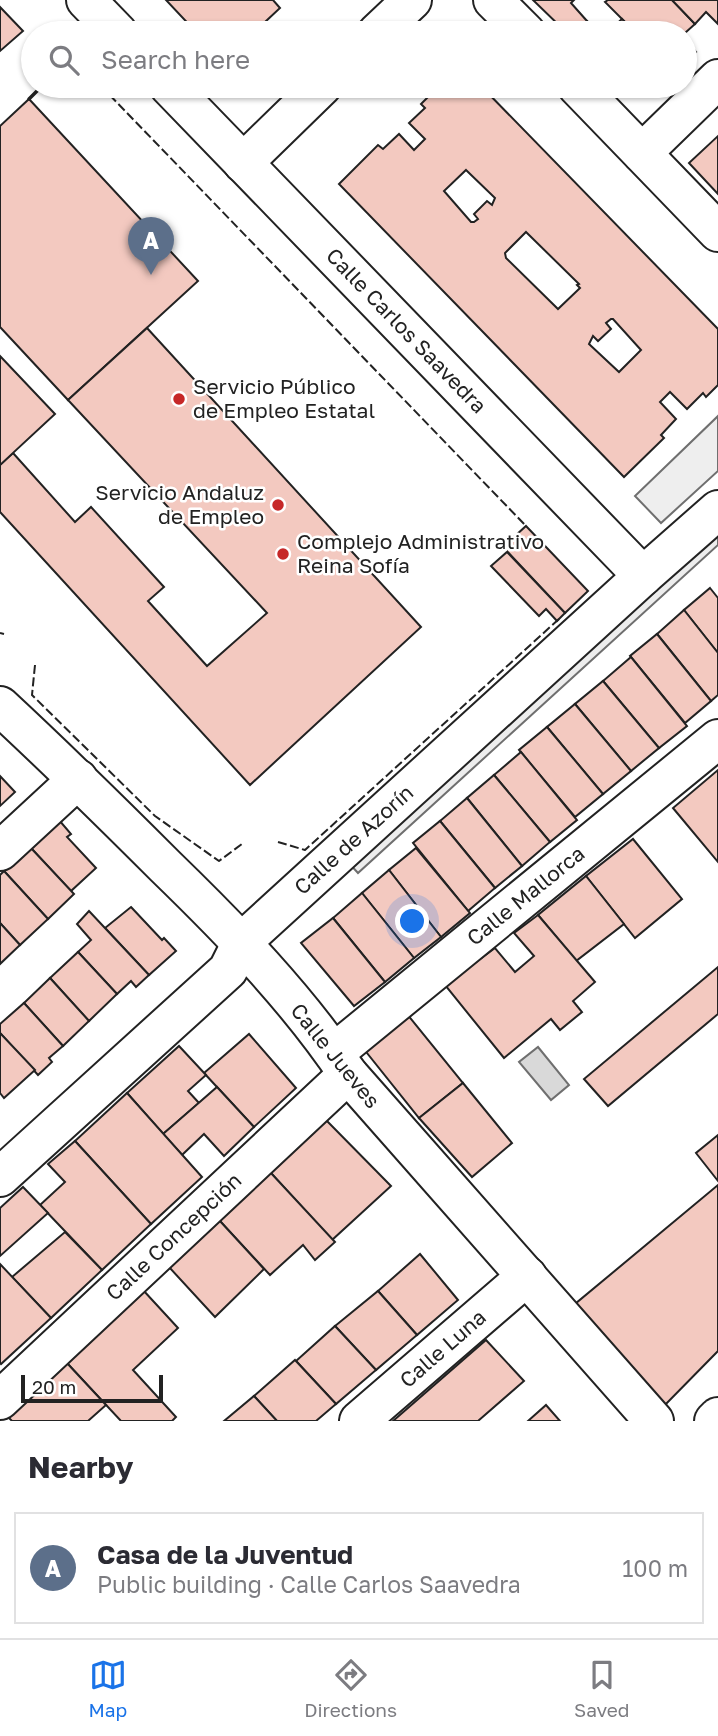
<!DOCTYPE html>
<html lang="en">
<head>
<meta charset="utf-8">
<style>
	:root { --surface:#fff; --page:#f7f7f7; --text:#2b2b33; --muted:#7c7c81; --line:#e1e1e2; --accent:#1a73e8 }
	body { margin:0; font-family:"Golos Text",sans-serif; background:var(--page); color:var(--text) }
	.scale { position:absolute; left:21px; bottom:18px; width:142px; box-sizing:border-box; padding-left:7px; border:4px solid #222; border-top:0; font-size:19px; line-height:24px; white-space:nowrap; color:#222; -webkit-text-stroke:5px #fff; paint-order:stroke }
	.you { position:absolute; left:413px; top:922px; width:24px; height:24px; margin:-18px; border:5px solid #fff; border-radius:50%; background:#1a73e8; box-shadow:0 0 0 10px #1a73e833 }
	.badge { display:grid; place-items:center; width:46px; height:46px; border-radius:50%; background:var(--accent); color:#fff; font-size:23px; font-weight:700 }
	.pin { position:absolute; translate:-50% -58px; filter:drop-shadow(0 2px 4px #0008) }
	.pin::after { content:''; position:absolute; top:37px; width:24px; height:21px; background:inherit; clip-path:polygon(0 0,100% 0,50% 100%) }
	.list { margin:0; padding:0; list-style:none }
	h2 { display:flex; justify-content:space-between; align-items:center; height:91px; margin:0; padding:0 28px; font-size:30px }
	h2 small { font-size:23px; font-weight:400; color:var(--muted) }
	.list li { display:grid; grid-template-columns:46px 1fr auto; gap:21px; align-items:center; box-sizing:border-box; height:112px; margin:0 14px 14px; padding:0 14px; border:2px solid var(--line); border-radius:0px }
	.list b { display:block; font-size:26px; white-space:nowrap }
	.list p { margin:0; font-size:23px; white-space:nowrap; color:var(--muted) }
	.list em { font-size:23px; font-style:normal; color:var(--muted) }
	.icon { flex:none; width:38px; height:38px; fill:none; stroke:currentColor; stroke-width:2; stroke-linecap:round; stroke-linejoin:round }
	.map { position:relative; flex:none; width:718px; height:1421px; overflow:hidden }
	.search { position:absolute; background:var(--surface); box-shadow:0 2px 5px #0004; left:21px; right:21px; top:21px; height:77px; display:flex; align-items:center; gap:18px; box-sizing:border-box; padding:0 24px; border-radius:38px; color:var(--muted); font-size:26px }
	.sheet { height:217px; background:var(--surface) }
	nav { display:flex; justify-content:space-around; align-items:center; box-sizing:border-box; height:98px; border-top:2px solid var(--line); background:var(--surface); font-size:19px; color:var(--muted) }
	nav a { display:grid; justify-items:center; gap:4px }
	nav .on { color:var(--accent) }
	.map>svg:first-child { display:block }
	.green { fill:#eee; stroke:#6f6f6f; stroke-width:2 }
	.parking { fill:#ededed; stroke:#6f6f6f; stroke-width:2 }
	.water { fill:#d9d9d9; stroke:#6f6f6f; stroke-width:2 }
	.building { fill:#f3c9c0; stroke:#222; stroke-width:2; fill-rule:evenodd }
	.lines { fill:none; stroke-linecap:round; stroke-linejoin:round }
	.minor-casing { stroke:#222; stroke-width:42 }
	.major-casing { stroke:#222; stroke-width:42 }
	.minor { stroke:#fff; stroke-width:38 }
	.major { stroke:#fff; stroke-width:38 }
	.fence { stroke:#222; stroke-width:2; stroke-dasharray:9 3.5; stroke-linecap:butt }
	.wall { stroke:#222; stroke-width:3.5 }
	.poi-dot { fill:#c62828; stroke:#fff; stroke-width:2.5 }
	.labels { text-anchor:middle; stroke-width:5; stroke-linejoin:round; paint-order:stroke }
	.street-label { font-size:21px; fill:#222; stroke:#fff }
	.poi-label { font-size:21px; fill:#222; stroke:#fff; text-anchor:start }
</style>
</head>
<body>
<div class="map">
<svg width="718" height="1421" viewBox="0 0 718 1421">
	<rect width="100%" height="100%" fill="#fff"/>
	<polygon class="green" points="718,416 718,471 661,523 635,496"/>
	<polygon class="parking" points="718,524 718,545 358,873 347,861"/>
	<polygon class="water" points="538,1047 569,1085 551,1100 519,1062"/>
	<g class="building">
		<polygon points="166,0 273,0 280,8 264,23 268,26 260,33 197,33"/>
		<polygon points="533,0 574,0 571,3 587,21 573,33 567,33"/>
		<polygon points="608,0 672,0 695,24 685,33 636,33 605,2"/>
		<polygon points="672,0 718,0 718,24 706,12 695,24"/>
		<polygon points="0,7 23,31 0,51"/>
		<polygon points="622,19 636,33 607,33"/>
		<polygon points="587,21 599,33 573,33"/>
		<polygon points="685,40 696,52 685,62"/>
		<path d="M439,86H481L718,329V385L706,397L703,393L687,409L670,392L660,402L676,419L661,435L664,438L624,477L339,184L378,145L383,149L399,134L414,150L425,139L409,123L425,108L421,104ZM466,170L495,198L492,205L487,201L474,214L478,219L474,222H471L444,191ZM526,232L579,284L577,285L580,288L558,309L506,258L505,253ZM611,319H613L641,350L619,372L589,344L593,336L598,341L611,329L606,323Z"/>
		<polygon points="641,86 660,86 650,95"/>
		<polygon points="29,99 198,281 68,400 0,327 0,126"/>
		<polygon points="718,136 718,194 689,163"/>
		<polygon points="147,328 421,627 250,785 0,512 0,465 13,453 75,522 91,507 164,587 148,601 207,666 267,613 68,400"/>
		<polygon points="0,356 55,414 0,465"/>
		<polygon points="526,526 588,591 565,613 503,547"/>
		<polygon points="507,552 565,613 557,621 546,609 539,616 491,566"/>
		<polygon points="710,588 718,598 718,653 684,610"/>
		<polygon points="684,610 718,653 718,695 711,701 657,634"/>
		<polygon points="657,634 711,701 685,723 630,656"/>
		<polygon points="631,657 687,726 659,748 603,681"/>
		<polygon points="603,681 659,748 631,771 575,704"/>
		<polygon points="575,704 631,771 603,794 547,727"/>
		<polygon points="547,727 603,794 575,817 519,750"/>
		<polygon points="521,752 577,820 550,842 494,775"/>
		<polygon points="718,770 718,862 673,808"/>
		<polygon points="494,775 550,842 522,866 467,798"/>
		<polygon points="0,776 15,792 0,806"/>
		<polygon points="467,798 522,866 495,888 440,821"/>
		<polygon points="59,820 71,834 67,837 96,868 71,891 30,847"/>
		<polygon points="440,821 495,888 468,911 413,843"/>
		<polygon points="633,839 682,899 635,938 586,876"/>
		<polygon points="30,847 74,894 48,919 4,871"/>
		<polygon points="416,848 470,913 441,937 389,870"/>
		<polygon points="389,870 441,937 414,958 362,893"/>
		<polygon points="4,871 48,919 20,945 0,923 0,875"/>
		<polygon points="586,876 624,924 576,961 538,915"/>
		<polygon points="362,893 414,958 385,982 333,918"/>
		<polygon points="131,907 162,940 164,938 176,951 149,975 105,928"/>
		<polygon points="89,911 149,975 136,987 131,981 117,994 78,952 91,940 77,924"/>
		<polygon points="538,915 595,982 573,1001 582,1012 560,1030 551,1019 504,1058 445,985 495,948 515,972 534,956 514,933"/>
		<polygon points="333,918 385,982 354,1006 301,943"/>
		<polygon points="0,923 20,945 0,964"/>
		<polygon points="78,952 117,994 89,1021 50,978"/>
		<polygon points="718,967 718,1014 608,1106 584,1079"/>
		<polygon points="50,978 89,1021 63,1046 24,1003"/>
		<polygon points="24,1003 63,1046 49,1058 52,1062 38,1075 0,1033 0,1024"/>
		<polygon points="407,1014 463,1083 419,1118 363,1048"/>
		<polygon points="0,1033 35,1070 4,1098 0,1093"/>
		<polygon points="249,1034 296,1088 254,1127 204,1073"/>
		<polygon points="179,1046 206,1075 188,1091 199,1103 163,1134 127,1093"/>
		<polygon points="463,1083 512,1143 472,1177 419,1118"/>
		<polygon points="217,1087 254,1127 224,1156 204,1134 182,1155 163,1134"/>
		<polygon points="127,1093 202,1177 151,1224 75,1141"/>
		<polygon points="326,1120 391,1186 332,1240 270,1172"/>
		<polygon points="718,1135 718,1181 696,1153"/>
		<polygon points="75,1141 151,1224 102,1270 40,1205 65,1182 48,1164"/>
		<polygon points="270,1172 335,1242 315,1260 303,1245 270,1275 219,1220"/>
		<polygon points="718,1185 718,1351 662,1408 575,1304"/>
		<polygon points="23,1187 48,1213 0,1256 0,1208"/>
		<polygon points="219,1220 264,1269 215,1317 169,1267"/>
		<polygon points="65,1232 102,1270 51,1318 12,1277"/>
		<polygon points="420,1254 458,1300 417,1335 378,1291"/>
		<polygon points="0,1264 51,1318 1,1364 0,1363"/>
		<polygon points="143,1290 178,1328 133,1370 176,1417 172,1421 121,1421 66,1362"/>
		<polygon points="378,1291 417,1335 376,1370 335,1326"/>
		<polygon points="335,1326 376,1370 336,1404 296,1361"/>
		<polygon points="486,1340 524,1381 478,1421 393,1421"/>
		<polygon points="295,1360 336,1404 316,1421 277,1421 254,1396"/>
		<polygon points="66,1362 106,1405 88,1421 12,1421 7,1416"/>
		<polygon points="254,1396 277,1421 224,1421"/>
		<polygon points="546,1405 560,1421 528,1421"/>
	</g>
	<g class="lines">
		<defs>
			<g id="minor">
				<polyline points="86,0 118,33"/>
				<polyline points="493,0 526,33"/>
				<polyline points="377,33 412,0"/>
				<polyline points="169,86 643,576"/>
				<polyline points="577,86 718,232"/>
				<polyline points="642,153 718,79"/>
				<polyline points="243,163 322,86"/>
				<polyline points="0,851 78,779"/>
				<polyline points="334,1053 718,739"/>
				<polyline points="0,1177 228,970 242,942 643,576 718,510"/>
				<polyline points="0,1400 348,1074"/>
				<polyline points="359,1421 527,1276"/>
				<polyline points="714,1421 718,1417"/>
			</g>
			<path id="major" d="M0,706C56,758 111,812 165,866C231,930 297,998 348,1074L654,1421"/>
		</defs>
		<use href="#minor" class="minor-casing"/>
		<use href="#major" class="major-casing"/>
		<use href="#minor" class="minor"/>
		<use href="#major" class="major"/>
		<g class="fence">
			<polyline points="101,86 526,526"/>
			<polyline points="0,633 4,634"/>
			<polyline points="35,665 32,695 155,816 219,861 242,844"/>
			<polyline points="278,842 305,850 560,618"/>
		</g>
		<polyline class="wall" points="29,99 42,86"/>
	</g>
	<g class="poi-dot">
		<circle cx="179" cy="399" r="7"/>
		<circle cx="278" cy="505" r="7"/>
		<circle cx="283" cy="554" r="7"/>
	</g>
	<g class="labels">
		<g class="street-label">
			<text transform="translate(406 331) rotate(46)" y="7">Calle Carlos Saavedra</text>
			<text transform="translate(354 840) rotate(-42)" y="7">Calle de Azorín</text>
			<text transform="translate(526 896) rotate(-39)" y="7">Calle Mallorca</text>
			<text transform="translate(335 1056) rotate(51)" y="7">Calle Jueves</text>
			<text transform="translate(174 1237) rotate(-43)" y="7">Calle Concepción</text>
			<text transform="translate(443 1349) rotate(-41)" y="7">Calle Luna</text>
		</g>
		<g class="poi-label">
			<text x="193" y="394">Servicio Público<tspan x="193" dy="24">de Empleo Estatal</tspan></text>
			<text x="264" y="500" text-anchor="end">Servicio Andaluz<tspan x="264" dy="24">de Empleo</tspan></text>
			<text x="297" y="549">Complejo Administrativo<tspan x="297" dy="24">Reina Sofía</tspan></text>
		</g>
	</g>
</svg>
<div class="scale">20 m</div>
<div class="you"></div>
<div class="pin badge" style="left:151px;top:275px;background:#5c6f8a">A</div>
<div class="search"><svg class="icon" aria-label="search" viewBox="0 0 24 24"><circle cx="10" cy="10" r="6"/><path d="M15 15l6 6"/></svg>Search here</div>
</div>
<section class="sheet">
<h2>Nearby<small></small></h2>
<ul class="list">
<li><span class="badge" style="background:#5c6f8a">A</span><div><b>Casa de la Juventud</b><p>Public building · Calle Carlos Saavedra</p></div><em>100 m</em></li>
</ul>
</section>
<nav>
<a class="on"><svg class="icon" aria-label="map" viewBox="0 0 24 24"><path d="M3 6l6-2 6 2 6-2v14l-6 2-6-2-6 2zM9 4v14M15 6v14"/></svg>Map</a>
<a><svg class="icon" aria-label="directions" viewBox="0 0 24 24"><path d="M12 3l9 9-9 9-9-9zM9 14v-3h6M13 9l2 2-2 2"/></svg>Directions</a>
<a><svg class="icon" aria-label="saved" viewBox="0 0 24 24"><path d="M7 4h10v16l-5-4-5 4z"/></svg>Saved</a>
</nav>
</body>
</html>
